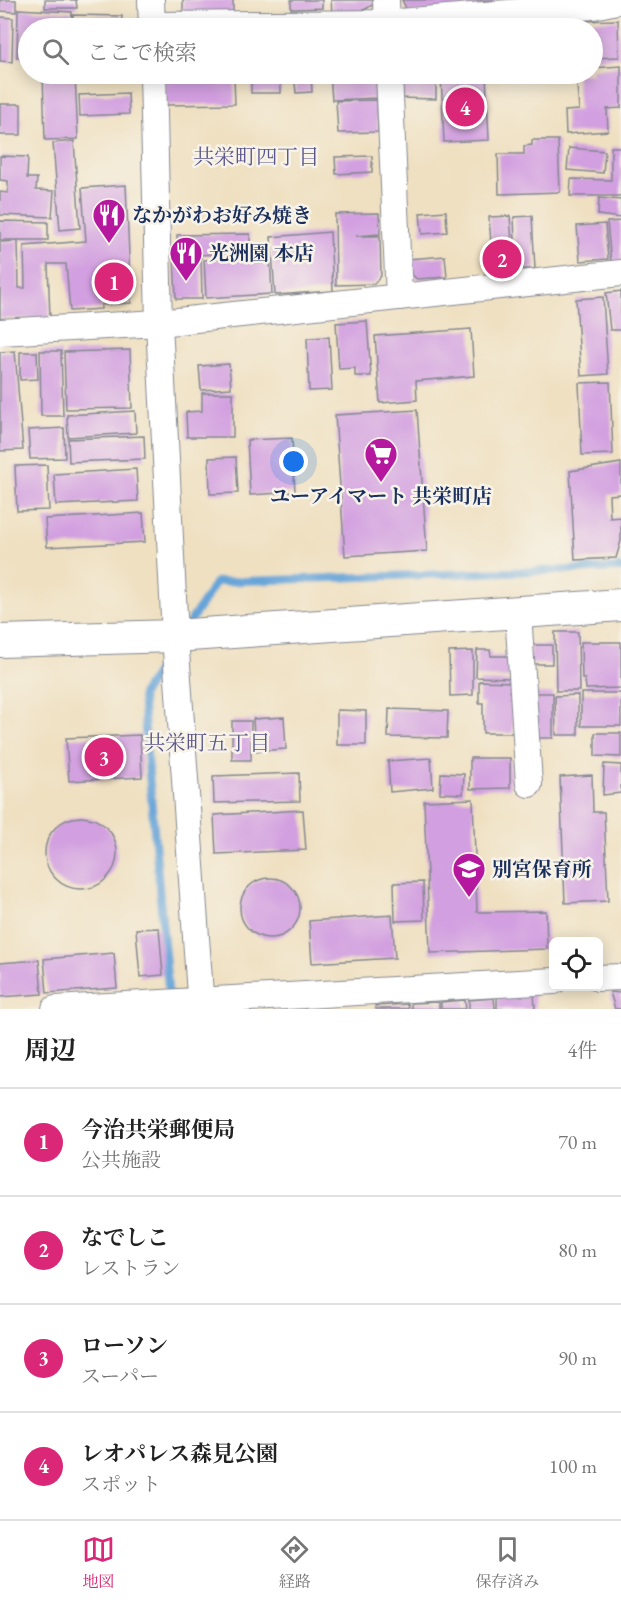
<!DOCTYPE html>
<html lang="ja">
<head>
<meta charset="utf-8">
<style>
	:root { --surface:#fff; --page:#f2f2f2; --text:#222; --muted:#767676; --line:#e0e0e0; --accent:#db2777 }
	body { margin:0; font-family:"EB Garamond","Noto Serif JP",serif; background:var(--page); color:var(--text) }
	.controls { position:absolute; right:18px; bottom:18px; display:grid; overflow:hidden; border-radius:9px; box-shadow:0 3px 15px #0003 }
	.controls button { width:54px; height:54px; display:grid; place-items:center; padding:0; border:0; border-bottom:2px solid var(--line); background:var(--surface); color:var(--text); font:30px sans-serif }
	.you { position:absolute; left:294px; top:462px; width:21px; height:21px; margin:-15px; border:4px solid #fff; border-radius:50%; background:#1a73e8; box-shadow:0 0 0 9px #1a73e833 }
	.badge { display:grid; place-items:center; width:39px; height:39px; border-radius:50%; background:var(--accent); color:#fff; font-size:20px; font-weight:700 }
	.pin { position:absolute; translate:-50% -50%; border:3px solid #fff; box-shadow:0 2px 6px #0006 }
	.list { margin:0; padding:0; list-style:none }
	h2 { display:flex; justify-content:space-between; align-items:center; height:78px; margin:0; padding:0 24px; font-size:26px }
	h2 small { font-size:20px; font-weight:400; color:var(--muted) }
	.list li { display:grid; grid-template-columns:39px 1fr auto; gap:18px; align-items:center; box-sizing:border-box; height:108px; padding:0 24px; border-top:2px solid var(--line) }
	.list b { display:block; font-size:22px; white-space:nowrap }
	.list p { margin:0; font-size:20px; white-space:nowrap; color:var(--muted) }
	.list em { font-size:20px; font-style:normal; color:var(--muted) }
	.icon { flex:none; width:33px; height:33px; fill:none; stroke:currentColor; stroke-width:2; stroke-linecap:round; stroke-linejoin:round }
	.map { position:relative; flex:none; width:621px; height:1009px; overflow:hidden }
	.search { position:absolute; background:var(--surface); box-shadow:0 3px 15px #0003; left:18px; right:18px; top:18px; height:66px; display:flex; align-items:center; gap:15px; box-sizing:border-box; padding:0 21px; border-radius:33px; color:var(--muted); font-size:22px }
	.sheet { height:510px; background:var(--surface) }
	nav { display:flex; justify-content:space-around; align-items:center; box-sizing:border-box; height:84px; border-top:2px solid var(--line); background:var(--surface); font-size:16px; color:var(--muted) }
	nav a { display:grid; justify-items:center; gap:3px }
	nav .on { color:var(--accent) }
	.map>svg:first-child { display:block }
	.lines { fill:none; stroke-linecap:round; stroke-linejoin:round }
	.stream { stroke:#66a4d8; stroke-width:8 }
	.building { fill:#d29fe0 }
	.minor-casing { stroke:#858890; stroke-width:28 }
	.tertiary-casing { stroke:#858890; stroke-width:34 }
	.minor { stroke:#fff; stroke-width:26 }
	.tertiary { stroke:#fff; stroke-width:32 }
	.labels { text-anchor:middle; stroke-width:5; stroke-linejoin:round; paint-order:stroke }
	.poi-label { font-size:20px; font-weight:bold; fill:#1b2f5e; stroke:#f7f3e8; text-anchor:start }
	.neighbourhood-label { font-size:21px; fill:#5b568c; stroke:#f7f3e8 }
</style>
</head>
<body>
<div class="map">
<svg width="621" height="1009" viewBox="0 0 621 1009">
	<rect width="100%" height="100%" fill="#f7f3e8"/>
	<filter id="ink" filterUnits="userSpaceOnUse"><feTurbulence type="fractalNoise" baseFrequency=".0167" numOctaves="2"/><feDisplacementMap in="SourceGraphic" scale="12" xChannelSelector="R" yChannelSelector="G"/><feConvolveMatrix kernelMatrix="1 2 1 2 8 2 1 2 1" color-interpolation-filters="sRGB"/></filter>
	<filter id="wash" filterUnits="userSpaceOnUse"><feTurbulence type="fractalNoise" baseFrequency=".008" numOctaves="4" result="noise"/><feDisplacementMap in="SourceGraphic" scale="24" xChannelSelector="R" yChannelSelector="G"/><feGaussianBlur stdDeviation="1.35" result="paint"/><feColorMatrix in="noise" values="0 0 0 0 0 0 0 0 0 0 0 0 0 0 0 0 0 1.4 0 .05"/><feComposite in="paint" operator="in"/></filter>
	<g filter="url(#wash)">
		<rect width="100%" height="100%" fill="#efe0c1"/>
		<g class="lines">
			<g class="stream">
				<polyline points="186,628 216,582 621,568"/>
				<polyline points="169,998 142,695 169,653"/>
			</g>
		</g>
		<g id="blocks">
			<g class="building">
				<polygon points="0,0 16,0 16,12 0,11"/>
				<polygon points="45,0 76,0 77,8 45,8"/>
				<polygon points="183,0 233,0 233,16 183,18"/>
				<polygon points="291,0 322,0 322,8 291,9"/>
				<polygon points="331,0 374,0 374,4 359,13 332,14"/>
				<polygon points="402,0 495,0 495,6 408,12"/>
				<polygon points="18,9 72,12 71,28 28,28 28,58 17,57"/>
				<polygon points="73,15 122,16 121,28 73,28"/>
				<polygon points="0,17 13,18 12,62 0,61"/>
				<polygon points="618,20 619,57 592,58 592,28 579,28 579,21"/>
				<polygon points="621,66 621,108 607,109 608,131 566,134 565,111 579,110 576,74 592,74 592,68"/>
				<polygon points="43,74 75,74 78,139 45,140"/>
				<polygon points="167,74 199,74 199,76 167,77"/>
				<rect x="251" y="74" width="30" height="19"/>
				<polygon points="294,74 311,74 312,92 296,93"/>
				<polygon points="330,74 377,74 378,98 332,100"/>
				<polygon points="399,74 436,74 436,99 398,98"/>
				<polygon points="441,74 486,74 489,140 444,142"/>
				<polygon points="234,78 235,104 165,105 164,79"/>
				<polygon points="128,93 129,114 80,116 79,95"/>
				<polygon points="377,100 378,132 338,133 336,101"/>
				<rect x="0" y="104" width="21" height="31"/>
				<polygon points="532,140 558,140 560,192 499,194 498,154 524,154 524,146 532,145"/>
				<polygon points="74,141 80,228 60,230 53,143"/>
				<polygon points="611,147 621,147 621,196 570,196 571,179 611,180"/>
				<polygon points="569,148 605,151 603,173 567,170"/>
				<polygon points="0,156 28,157 27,178 37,178 36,190 54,191 52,217 0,215 0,192 8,193 8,181 0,180"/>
				<polygon points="372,156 372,172 336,174 335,157"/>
				<polygon points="126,185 131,303 101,305 101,309 70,311 66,264 48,264 50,318 0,319 0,242 18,241 19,288 25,288 24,246 86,241 82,188"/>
				<polygon points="599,198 621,200 621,218 598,215"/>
				<polygon points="446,211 447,232 422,234 420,213"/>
				<polygon points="379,213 380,234 356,236 380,236 381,276 374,284 336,285 335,214"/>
				<polygon points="510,216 514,269 493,270 489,217"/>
				<polygon points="532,216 535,269 516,269 514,217"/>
				<polygon points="0,221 48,222 48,240 0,240"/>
				<polygon points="621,221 621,263 611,263 607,222"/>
				<polygon points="605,224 608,259 580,261 577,226"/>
				<polygon points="330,232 333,291 275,295 271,237"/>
				<polygon points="250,234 250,254 178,255 177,235"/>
				<polygon points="270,256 272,294 206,298 204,260"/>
				<polygon points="445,256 447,277 417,279 410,273 408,259"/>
				<polygon points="201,257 202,299 176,299 174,258"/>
				<polygon points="621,291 621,330 610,330 606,293"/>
				<polygon points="603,297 608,374 581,376 576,299"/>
				<polygon points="367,321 371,376 355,376 355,368 339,369 336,323"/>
				<polygon points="471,329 474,376 416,381 417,400 380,403 375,336"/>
				<polygon points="329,337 332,390 309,391 307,338"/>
				<polygon points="130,350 132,408 66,409 64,352"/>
				<polygon points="15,351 23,450 0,451 0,352"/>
				<polygon points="40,351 61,351 63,416 41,416"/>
				<polygon points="20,352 37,352 38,379 20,380"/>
				<polygon points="229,364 231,388 201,390 199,366"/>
				<polygon points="610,382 613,454 582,455 579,383"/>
				<polygon points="202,393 233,393 233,437 187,437 186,412 202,411"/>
				<polygon points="417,410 427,551 345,556 335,415"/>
				<polygon points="135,411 136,433 68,437 67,415"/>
				<polygon points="64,428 65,458 30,459 28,430"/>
				<polygon points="144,436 145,459 69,462 68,439"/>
				<polygon points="292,438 295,492 250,495 247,440"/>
				<polygon points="236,457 238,493 210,494 209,458"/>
				<polygon points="621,463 621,494 609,495 610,518 621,517 621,541 616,558 575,560 570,471"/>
				<polygon points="47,465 49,510 17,511 15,466"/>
				<polygon points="136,469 138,501 56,505 54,474"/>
				<polygon points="143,513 145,542 47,547 45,519"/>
				<polygon points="555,632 578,632 579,691 556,691"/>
				<polygon points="581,642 621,642 621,688 586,689 585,679 582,679"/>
				<rect x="530" y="645" width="22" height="19"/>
				<polygon points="477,650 490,650 491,656 510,656 510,678 476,677"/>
				<polygon points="473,651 473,695 450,696 449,652"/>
				<polygon points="479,681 513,682 513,733 483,733 483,703 479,703"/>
				<rect x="531" y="693" width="22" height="45"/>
				<rect x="581" y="693" width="40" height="33"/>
				<polygon points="578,695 578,735 556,735 555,696"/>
				<polygon points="389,709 448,711 447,738 388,737"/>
				<polygon points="337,710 366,711 366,745 337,745"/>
				<polygon points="284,717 286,749 255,751 253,719"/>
				<rect x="232" y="721" width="19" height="39"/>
				<polygon points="595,733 621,733 621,757 595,756"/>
				<polygon points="140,735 142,777 69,781 66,738"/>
				<polygon points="431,758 433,788 390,792 388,761"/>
				<polygon points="470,758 510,758 510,788 470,789"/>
				<polygon points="604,764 621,765 621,793 603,795"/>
				<polygon points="299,773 300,801 214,803 213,776"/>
				<polygon points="441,773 464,774 463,794 440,793"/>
				<polygon points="592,775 593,812 604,812 608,901 565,903 560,777"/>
				<polygon points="473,799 477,912 546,911 547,949 430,953 424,801"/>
				<polygon points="303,810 306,850 216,854 214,815"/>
				<circle cx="81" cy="853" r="36"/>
				<circle cx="270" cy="908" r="30"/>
				<polygon points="423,882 424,920 395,921 394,883"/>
				<polygon points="392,915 395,958 312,963 309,921"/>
				<polygon points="159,928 163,975 140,977 136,929"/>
				<polygon points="114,953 117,988 47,993 44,959"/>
				<polygon points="39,960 42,994 0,997 0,963"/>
				<polygon points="534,992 535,1009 497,1009 497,994"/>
				<polygon points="610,992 621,993 621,1009 615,1009"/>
				<polygon points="494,998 495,1009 469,1009 469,1000"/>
				<polygon points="465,1000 466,1009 441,1009 441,1002"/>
				<polygon points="439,1002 439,1009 411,1009 411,1003"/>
				<polygon points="408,1004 408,1009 376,1009 375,1006"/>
			</g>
		</g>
	</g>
	<g filter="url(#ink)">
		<use href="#blocks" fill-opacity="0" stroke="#858890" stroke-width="1.5"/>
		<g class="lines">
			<defs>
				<g id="minor">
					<polyline points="151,0 152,28"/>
					<polyline points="386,0 387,28"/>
					<polyline points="152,25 387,23 593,6 621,0"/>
					<polyline points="153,74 159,323 175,636 201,1009"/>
					<polyline points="389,74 399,297"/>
					<polyline points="0,332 159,323 621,273"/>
					<polyline points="518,612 529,784"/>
					<polyline points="598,978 621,977"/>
					<polyline points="55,1009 554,981"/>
				</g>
				<polyline id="tertiary" points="0,641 175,636 621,605"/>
			</defs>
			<use href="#minor" class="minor-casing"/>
			<use href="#tertiary" class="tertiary-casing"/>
			<use href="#minor" class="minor"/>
			<use href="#tertiary" class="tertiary"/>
		</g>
	</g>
	<defs>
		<symbol id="restaurant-pin" viewBox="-11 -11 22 30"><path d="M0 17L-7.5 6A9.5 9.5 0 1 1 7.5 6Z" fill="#b5179e" stroke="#f7f3e8"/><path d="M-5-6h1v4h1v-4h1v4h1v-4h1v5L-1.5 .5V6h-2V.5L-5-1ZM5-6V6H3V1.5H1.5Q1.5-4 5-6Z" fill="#fff"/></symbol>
		<symbol id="supermarket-pin" viewBox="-11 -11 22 30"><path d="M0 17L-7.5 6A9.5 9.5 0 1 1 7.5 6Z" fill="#b5179e" stroke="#f7f3e8"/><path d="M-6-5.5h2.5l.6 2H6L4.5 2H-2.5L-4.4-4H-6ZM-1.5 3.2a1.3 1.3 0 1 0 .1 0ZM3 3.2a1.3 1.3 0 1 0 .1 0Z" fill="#fff"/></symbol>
		<symbol id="school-pin" viewBox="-11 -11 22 30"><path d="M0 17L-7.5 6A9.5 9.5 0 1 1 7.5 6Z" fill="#b5179e" stroke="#f7f3e8"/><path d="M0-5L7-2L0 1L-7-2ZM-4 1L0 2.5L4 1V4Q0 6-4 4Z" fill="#fff"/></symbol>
	</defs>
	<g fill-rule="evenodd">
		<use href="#restaurant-pin" x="90" y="196" width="38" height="52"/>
		<use href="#restaurant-pin" x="167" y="234" width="38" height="52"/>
		<use href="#supermarket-pin" x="362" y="435" width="38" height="52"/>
		<use href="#school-pin" x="450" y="850" width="38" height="52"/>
	</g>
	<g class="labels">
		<g class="poi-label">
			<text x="132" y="222">なかがわお好み焼き</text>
			<text x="209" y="260">光洲園 本店</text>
			<text x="381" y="503" text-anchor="middle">ユーアイマート 共栄町店</text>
			<text x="492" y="876">別宮保育所</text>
		</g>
		<g class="neighbourhood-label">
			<text x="256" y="164">共栄町四丁目</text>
			<text x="207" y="750">共栄町五丁目</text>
		</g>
	</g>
</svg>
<div class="controls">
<button><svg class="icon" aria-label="locate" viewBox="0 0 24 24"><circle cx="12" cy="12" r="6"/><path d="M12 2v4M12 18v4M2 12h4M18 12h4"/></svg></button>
</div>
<div class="you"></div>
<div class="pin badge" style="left:114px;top:282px">1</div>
<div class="pin badge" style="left:502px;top:259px">2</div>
<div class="pin badge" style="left:104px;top:757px">3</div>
<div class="pin badge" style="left:465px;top:107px">4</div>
<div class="search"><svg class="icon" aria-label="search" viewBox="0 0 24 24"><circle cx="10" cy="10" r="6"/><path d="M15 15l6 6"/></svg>ここで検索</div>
</div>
<section class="sheet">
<h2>周辺<small>4件</small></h2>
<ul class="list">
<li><span class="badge">1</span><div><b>今治共栄郵便局</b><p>公共施設</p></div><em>70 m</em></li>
<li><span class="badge">2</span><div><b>なでしこ</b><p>レストラン</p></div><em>80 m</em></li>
<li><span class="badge">3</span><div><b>ローソン</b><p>スーパー</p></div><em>90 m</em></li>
<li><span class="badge">4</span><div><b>レオパレス森見公園</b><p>スポット</p></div><em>100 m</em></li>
</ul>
</section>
<nav>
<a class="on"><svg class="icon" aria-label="map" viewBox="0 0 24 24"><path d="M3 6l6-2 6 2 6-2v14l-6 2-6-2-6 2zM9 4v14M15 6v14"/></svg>地図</a>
<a><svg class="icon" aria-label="directions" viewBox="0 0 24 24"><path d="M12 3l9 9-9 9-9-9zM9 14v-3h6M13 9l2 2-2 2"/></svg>経路</a>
<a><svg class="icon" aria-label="saved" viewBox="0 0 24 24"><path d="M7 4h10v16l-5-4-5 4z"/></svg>保存済み</a>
</nav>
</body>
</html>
